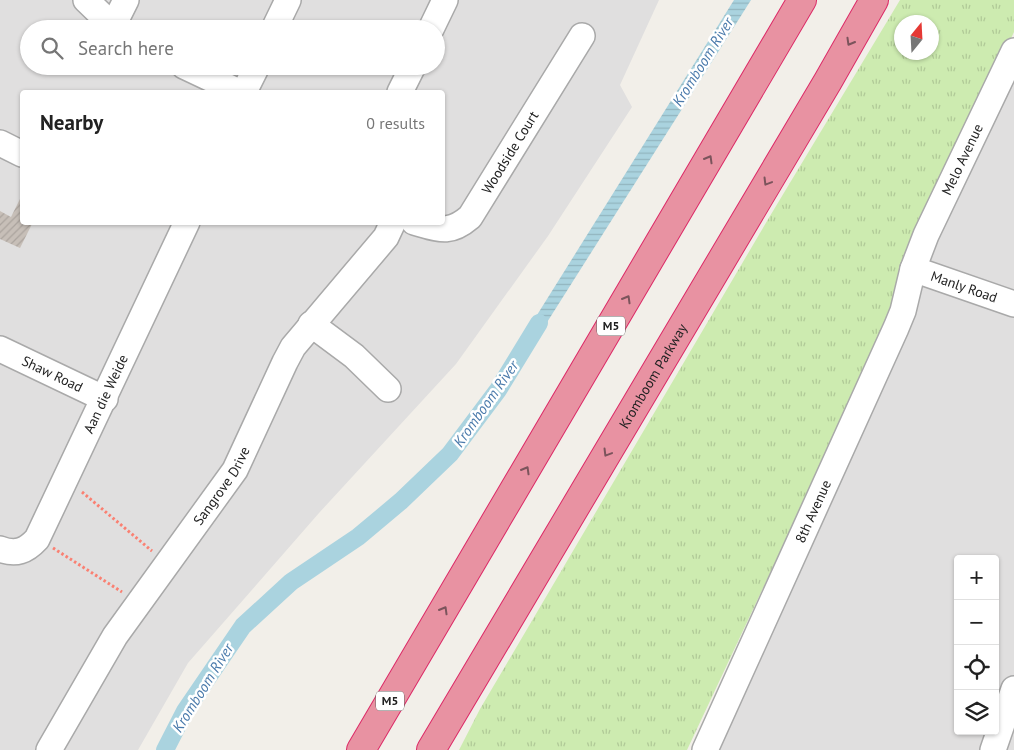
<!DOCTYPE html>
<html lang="en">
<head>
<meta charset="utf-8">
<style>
	:root { --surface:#fff; --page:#f6f6f6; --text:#222; --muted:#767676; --line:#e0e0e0 }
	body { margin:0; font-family:"PT Sans",sans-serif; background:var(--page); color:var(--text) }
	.controls { position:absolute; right:15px; bottom:15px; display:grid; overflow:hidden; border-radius:5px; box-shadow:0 1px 4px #0004 }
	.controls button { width:45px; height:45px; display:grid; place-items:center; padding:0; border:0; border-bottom:1px solid var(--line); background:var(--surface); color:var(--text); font:25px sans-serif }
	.compass { position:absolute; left:894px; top:15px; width:45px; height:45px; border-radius:50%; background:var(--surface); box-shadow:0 1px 4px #0004; rotate:18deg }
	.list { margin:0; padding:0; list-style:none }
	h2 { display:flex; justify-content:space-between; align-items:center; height:65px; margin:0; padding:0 20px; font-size:21px }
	h2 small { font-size:16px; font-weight:400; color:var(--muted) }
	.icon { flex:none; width:28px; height:28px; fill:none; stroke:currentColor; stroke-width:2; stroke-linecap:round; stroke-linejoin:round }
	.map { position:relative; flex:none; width:1014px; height:750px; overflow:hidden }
	.search { position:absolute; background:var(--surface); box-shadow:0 1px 4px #0004; left:20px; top:20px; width:425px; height:55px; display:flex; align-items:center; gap:12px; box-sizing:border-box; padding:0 18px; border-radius:28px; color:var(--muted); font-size:19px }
	.panel { position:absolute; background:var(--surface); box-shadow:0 1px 4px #0004; left:20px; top:90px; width:425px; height:135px; border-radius:5px }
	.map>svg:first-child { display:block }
	.residential { fill:#e0dfdf; fill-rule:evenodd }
	.grass { fill:url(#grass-tufts); fill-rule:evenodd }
	.water { fill:url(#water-rules) }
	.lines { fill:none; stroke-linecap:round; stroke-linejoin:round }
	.canal { stroke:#aad3df; stroke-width:18 }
	.building { fill:url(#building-hatch) }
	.minor-casing { stroke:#a9a9a9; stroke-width:28 }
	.highway-casing { stroke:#dc2a67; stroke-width:30 }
	.path { stroke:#fa8072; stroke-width:3; stroke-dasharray:2.5 2.5; stroke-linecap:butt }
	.minor { stroke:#fff; stroke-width:25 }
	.highway { stroke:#e892a2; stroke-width:28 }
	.oneway { stroke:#7b545c }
	.labels { text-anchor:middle; stroke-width:5; stroke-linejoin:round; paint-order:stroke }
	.shield { fill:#fff; stroke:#646464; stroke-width:1 }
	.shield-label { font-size:12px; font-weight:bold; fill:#222 }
	.street-label { font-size:14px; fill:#222; stroke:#fff }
	.water-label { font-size:15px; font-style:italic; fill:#4a7aab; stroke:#fff }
</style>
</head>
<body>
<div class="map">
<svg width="1014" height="750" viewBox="0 0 1014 750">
	<defs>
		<pattern id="grass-tufts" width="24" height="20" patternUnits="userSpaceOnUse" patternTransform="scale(1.25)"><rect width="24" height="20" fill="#cdebb0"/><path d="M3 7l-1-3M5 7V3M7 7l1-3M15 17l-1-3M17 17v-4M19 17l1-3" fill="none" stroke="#b0c997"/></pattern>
		<pattern id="water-rules" width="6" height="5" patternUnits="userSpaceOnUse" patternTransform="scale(1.25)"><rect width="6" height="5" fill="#aad3df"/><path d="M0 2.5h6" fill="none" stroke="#92b5bf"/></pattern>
		<pattern id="building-hatch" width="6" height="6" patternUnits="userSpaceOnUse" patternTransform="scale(1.25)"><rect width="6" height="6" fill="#c7bfb8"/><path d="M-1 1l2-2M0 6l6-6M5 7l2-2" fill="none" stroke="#aba49e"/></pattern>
	</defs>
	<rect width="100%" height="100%" fill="#f2efe9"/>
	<g class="residential">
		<path d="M0,0H659L620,85L632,107L548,236L456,364L319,513L188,663L138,750H0ZM29,29H436V66H29ZM22,92H442V222H22Z"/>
		<path d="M1014,51V750H705ZM958,559H995V731H958Z"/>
	</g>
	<path class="grass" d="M900,0H1014V32L909,253L888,322L687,750H459L480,709L770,216ZM902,22H932V52H902Z"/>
	<polygon class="water" points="734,0 751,0 532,346 522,339"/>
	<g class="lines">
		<polyline class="canal" points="165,750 185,711 243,626 291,582 358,537 401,501 450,454 498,390 539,323"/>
	</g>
	<polygon class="building" points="21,197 22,197 22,222 33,222 20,248 0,239 0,211 11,217"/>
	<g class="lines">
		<defs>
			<g id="minor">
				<polyline points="86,0 116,29"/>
				<polyline points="113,26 126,0"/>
				<polyline points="274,29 288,0"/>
				<polyline points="431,29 445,0"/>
				<polyline points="184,66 239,92"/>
				<polyline points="244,92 257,66"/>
				<polyline points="400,92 413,66"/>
				<polyline points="0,143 22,154"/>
				<path id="s1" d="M414,222C439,229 449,235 470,217L582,36"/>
				<path id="s2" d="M913,269L1014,304"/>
				<polyline points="311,324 354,356 388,389"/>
				<path id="s3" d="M0,349L105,399"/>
				<path id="s4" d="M0,549C16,555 26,551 37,539L187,222"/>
				<path id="s5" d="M49,750L115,636L235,470L285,362L293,347L386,237L393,222"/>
				<path id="s6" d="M705,750L896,328L903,311L913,269L926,235L1014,51"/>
				<polyline points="993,750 1014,689"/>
			</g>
			<g id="highway">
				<polyline points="361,750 802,0"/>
				<path id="s7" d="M431,750L828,81L874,0"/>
			</g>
		</defs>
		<use href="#minor" class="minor-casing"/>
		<use href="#highway" class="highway-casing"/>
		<g class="path">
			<polyline points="82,492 152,551"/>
			<polyline points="53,548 122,592"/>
		</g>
		<use href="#minor" class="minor"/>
		<use href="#highway" class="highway"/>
	</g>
	<defs><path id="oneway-chevron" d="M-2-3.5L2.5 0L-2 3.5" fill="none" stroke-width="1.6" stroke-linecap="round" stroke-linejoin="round" transform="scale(1.25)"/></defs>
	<g class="oneway">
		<use href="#oneway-chevron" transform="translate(850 42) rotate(120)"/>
		<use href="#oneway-chevron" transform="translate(709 159) rotate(-60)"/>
		<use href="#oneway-chevron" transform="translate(767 182) rotate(121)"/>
		<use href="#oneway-chevron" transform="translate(627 299) rotate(-60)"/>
		<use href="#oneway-chevron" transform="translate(607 453) rotate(121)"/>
		<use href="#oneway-chevron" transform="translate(526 470) rotate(-60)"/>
		<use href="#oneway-chevron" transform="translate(444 610) rotate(-60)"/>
	</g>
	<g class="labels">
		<g class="shield">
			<rect x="597" y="316.5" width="28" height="19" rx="4"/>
			<rect x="376" y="691.5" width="28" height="19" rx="4"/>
		</g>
		<g class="shield-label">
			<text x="611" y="330">M5</text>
			<text x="390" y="705">M5</text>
		</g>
		<g class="street-label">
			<text dy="5" stroke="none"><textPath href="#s1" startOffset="136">Woodside Court</textPath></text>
			<text dy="5" stroke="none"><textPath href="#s6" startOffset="645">Melo Avenue</textPath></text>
			<text dy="5" stroke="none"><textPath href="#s2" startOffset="54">Manly Road</textPath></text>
			<text dy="5" stroke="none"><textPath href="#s3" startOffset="58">Shaw Road</textPath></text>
			<text dy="5" stroke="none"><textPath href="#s7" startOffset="435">Kromboom Parkway</textPath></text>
			<text dy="5" stroke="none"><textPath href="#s4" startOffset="202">Aan die Weide</textPath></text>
			<text dy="5" stroke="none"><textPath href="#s5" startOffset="316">Sangrove Drive</textPath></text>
			<text dy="5" stroke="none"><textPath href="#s6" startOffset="262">8th Avenue</textPath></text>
		</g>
		<g class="water-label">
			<text transform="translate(703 62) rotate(-58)" y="5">Kromboom River</text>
			<text transform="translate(486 404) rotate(-55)" y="5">Kromboom River</text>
			<text transform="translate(203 688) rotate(-58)" y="5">Kromboom River</text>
		</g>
	</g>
</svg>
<div class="controls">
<button>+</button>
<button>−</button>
<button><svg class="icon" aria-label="locate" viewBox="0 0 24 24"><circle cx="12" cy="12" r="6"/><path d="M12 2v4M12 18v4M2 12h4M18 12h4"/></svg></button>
<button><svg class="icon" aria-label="layers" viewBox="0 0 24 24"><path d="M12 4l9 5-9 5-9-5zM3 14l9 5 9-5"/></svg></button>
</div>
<svg class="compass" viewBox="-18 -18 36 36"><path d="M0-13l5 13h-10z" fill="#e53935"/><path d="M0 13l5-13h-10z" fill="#767676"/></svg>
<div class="search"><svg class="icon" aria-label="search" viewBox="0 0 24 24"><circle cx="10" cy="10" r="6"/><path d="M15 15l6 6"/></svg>Search here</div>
<section class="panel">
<h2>Nearby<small>0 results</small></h2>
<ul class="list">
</ul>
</section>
</div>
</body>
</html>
